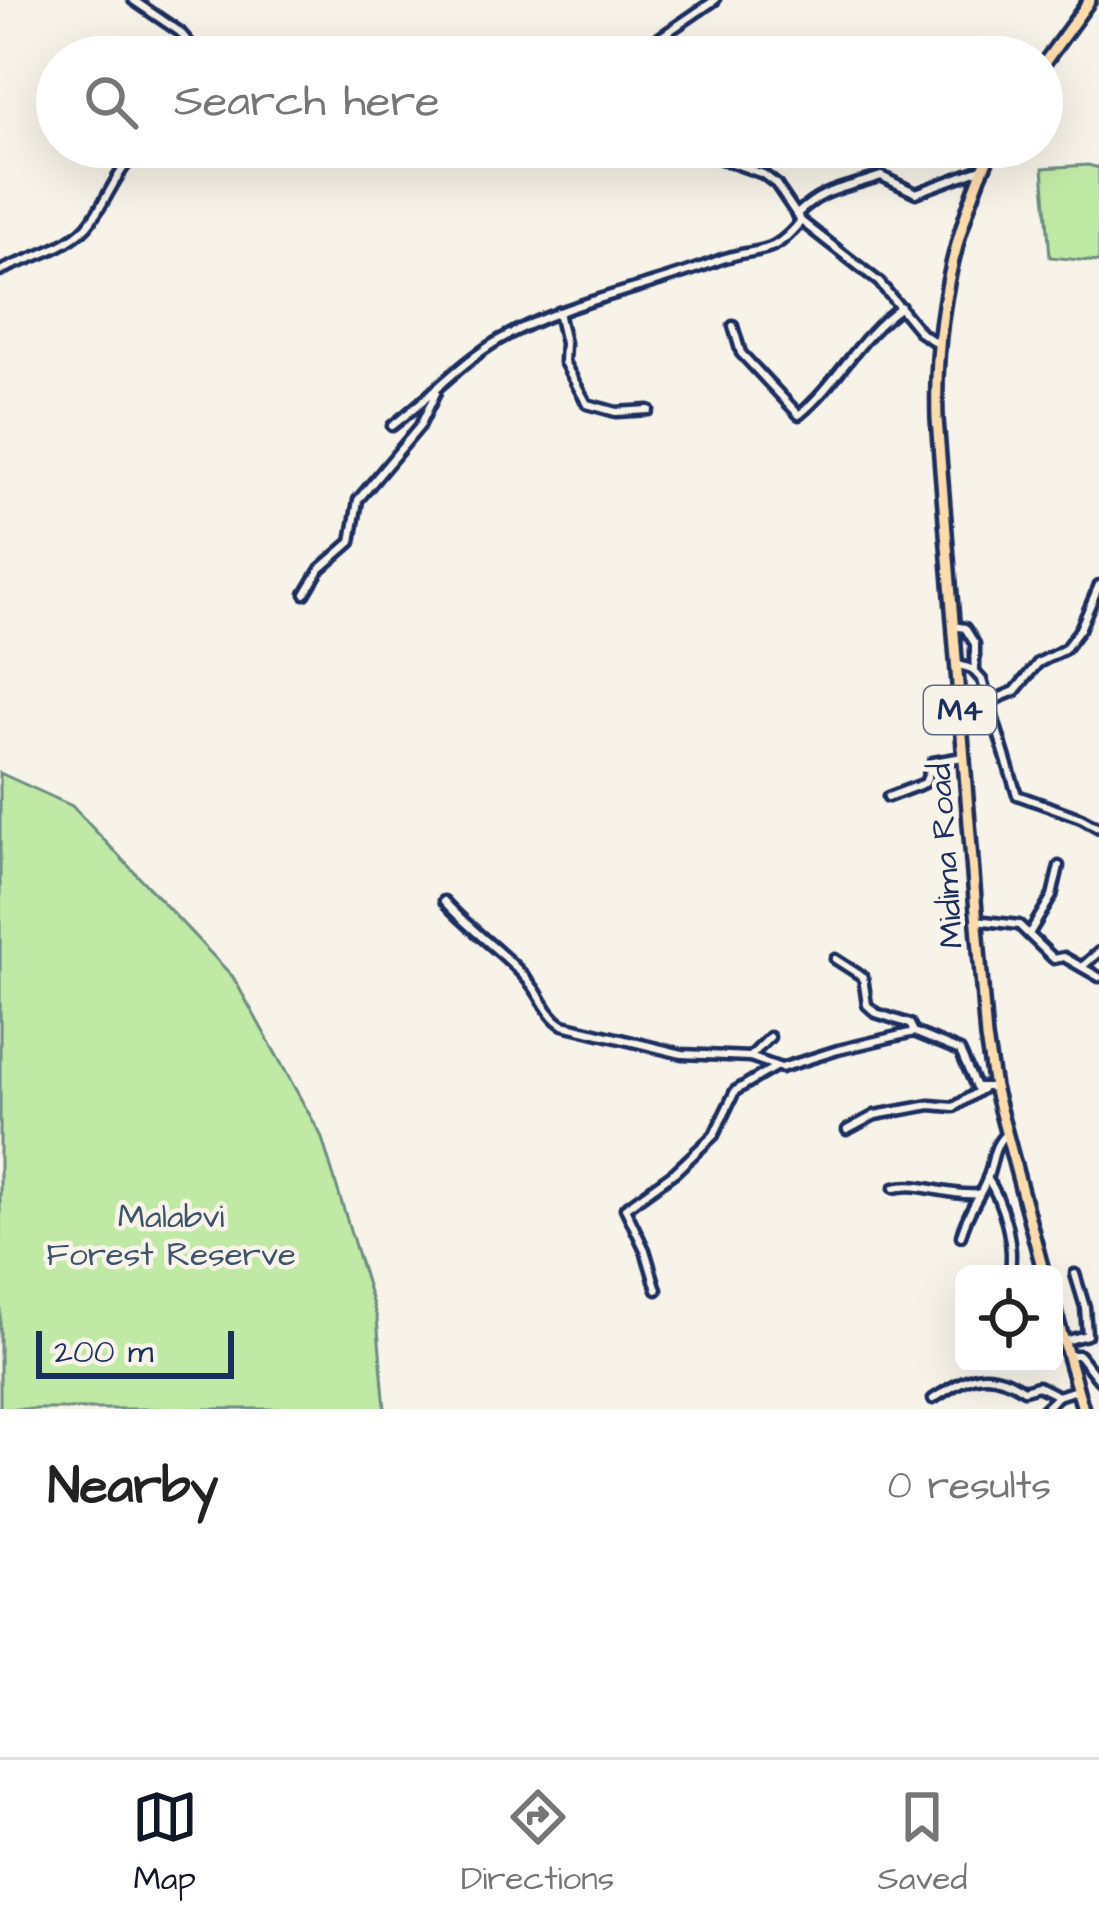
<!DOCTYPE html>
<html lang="en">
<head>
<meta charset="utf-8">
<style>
	:root { --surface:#fff; --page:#f2f2f2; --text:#222; --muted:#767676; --line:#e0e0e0; --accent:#111827 }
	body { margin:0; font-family:"Architects Daughter",sans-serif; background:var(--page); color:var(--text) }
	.controls { position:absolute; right:36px; bottom:36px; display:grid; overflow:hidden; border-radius:18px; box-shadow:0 12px 48px #0002 }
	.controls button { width:108px; height:108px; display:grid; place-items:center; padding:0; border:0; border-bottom:3px solid var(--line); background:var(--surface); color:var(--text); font:60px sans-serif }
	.scale { position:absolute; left:36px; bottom:30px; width:198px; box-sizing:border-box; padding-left:12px; border:6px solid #1b2f5e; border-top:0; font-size:33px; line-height:42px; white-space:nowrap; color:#1b2f5e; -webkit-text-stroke:9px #f7f3e8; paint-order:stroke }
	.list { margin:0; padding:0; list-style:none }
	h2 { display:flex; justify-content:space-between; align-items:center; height:156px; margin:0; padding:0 48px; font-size:51px }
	h2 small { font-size:39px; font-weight:400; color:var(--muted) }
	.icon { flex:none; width:66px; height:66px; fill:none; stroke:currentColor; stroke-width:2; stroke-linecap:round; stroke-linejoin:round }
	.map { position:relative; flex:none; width:1099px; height:1409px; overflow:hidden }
	.search { position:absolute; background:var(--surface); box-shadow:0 12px 48px #0002; left:36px; right:36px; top:36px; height:132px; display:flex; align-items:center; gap:30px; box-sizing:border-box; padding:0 42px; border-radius:66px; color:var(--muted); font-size:45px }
	.sheet { height:348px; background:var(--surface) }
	nav { display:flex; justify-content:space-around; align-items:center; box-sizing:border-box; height:168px; border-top:3px solid var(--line); background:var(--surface); font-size:33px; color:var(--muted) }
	nav a { display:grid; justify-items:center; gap:6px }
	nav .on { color:var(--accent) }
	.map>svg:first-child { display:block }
	.green { fill:#bfe9a5; stroke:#6d8c82; stroke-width:3 }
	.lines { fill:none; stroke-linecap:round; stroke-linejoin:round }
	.street-casing { stroke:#1b2f5e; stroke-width:15 }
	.primary-casing { stroke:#1b2f5e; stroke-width:18 }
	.street { stroke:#f7f3e8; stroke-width:6 }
	.primary { stroke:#fddcac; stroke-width:9 }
	.labels { text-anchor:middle; stroke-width:9; stroke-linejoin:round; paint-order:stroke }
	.shield { fill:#f7f3e8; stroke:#5d6a87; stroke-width:3 }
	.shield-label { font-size:30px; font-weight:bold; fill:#1b2f5e }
	.street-label { font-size:33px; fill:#1b2f5e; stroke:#f7f3e8 }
	.park-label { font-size:33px; fill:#3c546c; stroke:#f7f3e8 }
</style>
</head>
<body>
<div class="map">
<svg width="1099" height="1409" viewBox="0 0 1099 1409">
	<rect width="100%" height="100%" fill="#f7f3e8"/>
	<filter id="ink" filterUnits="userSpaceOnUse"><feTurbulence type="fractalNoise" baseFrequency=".00833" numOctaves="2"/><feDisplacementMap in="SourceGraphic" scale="24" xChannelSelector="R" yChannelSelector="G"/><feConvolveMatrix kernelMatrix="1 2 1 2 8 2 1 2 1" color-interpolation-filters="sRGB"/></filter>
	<g filter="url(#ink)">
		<g class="green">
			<polygon points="1088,165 1099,168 1099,262 1050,257 1043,168"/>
			<polygon points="0,773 72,806 233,977 321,1135 377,1318 385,1409 0,1409"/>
		</g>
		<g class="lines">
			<defs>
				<g id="street">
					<polyline points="133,0 180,32 201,57"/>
					<polyline points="624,57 643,49 715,0"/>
					<polyline points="705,147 718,158 763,174 776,184 801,221 879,282 921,333 938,344"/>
					<path d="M796,215C825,187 845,189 881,176L916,193L981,169"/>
					<path d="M0,271C27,258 66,249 87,226C109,200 116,168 143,147"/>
					<polyline points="558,312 565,343 564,362 587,404 616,412 649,410"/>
					<path d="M733,326L741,353L799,415C838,383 859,336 901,307"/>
					<path d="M392,426C428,399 460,363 499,340C569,300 641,291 714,262C758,244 768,262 801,221"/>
					<polyline points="305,594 320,569 351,542 358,500 420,426 436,393"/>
					<polyline points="953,626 965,628 975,644 975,669"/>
					<polyline points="956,664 972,669 982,680 1017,795 1081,818 1099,828"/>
					<polyline points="991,701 1015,691 1038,663 1065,649 1080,629 1099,585"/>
					<polyline points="888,797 925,783 933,762 963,757"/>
					<path d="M444,901C472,933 508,954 534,988C543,1001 549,1017 563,1025L682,1054L750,1057L781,1068L838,1050L914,1032L960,1051L976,1087H994"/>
					<polyline points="976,920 1019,925 1054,959 1064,957 1099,977"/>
					<polyline points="1029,934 1052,896 1059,866"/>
					<polyline points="835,959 863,977 867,1005 876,1013 910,1024 914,1032"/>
					<polyline points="1084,965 1099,952"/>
					<polyline points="750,1057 770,1037"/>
					<polyline points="847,1130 875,1115 930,1105 954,1107 982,1089"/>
					<path d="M987,1178C1003,1201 1016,1247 1009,1274"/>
					<path d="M894,1188C919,1181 948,1197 977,1194"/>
					<path d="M961,1236C966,1214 979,1199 987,1179C994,1161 992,1145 1007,1133"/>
					<polyline points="657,1290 645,1250 625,1208 675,1172 714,1135 735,1091 775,1067"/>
					<polyline points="1064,1341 1087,1335 1085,1307 1075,1274"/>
					<polyline points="1068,1355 1079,1355 1099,1380"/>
					<path d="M933,1399C967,1377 986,1365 1024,1390L1038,1386L1058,1396L1076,1390"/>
					<polyline points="1044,1409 1058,1396"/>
				</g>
				<g id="primary">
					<polyline points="1042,66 1090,0"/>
					<path d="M993,147C952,234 934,323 937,419L986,1038L994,1087L1044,1274"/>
					<polyline points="1054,1307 1083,1409"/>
				</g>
			</defs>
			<use href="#street" class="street-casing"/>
			<use href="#primary" class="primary-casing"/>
			<use href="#street" class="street"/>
			<use href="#primary" class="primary"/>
		</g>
	</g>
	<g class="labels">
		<rect class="shield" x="924" y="686" width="72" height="48" rx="9"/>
		<g class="shield-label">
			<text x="960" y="720">M4</text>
		</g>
		<g class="street-label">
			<text transform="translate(944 856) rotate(-94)" y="12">Midima Road</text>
		</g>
		<g class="park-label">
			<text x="171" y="1227">Malabvi<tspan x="171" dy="38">Forest Reserve</tspan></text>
		</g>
	</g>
</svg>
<div class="controls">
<button><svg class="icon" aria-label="locate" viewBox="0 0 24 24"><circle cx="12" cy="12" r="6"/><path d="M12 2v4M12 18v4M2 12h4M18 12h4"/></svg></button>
</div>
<div class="scale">200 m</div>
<div class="search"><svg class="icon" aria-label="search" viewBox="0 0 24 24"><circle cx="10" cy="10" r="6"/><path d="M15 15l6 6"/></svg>Search here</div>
</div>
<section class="sheet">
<h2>Nearby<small>0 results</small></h2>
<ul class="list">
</ul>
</section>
<nav>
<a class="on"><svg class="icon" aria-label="map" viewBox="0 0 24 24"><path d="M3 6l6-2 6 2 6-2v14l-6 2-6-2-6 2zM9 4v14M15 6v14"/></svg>Map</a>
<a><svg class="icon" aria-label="directions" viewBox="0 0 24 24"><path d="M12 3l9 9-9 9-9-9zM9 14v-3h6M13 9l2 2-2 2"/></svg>Directions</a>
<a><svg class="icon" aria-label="saved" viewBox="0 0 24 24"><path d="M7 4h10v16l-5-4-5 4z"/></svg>Saved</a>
</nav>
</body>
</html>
